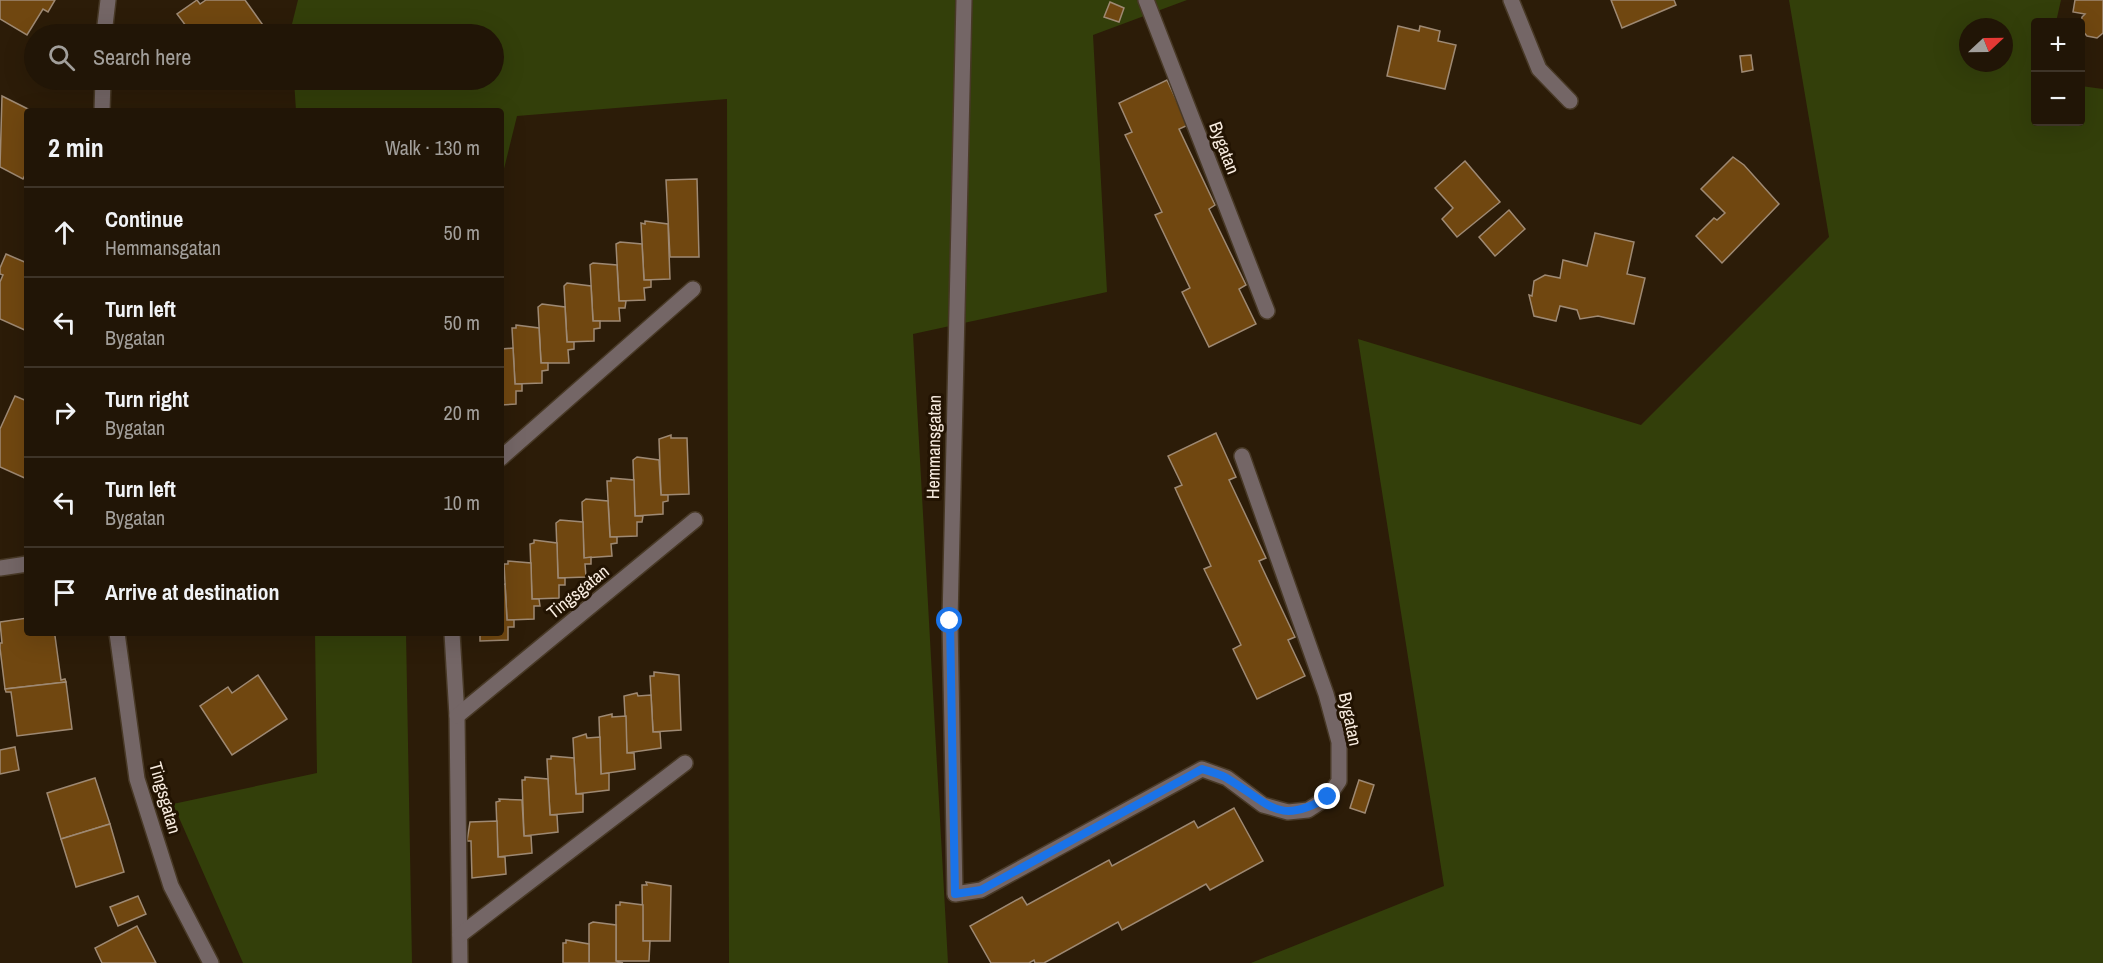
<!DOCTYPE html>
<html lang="en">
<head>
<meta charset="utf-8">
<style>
	:root { --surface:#211506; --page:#291e10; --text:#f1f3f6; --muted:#a29f9b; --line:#3e3428 }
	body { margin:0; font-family:"Archivo Narrow",sans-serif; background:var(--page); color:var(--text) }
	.controls { position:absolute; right:18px; top:18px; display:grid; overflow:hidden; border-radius:6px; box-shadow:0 6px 24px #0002 }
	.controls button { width:54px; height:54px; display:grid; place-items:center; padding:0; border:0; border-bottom:2px solid var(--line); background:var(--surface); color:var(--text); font:30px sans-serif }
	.compass { position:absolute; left:1959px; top:18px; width:54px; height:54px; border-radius:50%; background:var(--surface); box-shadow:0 6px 24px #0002; rotate:68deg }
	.stop { position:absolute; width:18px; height:18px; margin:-14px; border:4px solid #1a73e8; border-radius:50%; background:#fff }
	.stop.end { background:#1a73e8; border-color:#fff; box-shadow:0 2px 6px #0008 }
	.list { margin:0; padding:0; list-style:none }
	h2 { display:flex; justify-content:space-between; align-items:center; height:78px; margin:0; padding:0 24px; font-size:26px }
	h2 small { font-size:20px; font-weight:400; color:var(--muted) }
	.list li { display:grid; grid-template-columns:39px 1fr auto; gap:18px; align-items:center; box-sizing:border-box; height:90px; padding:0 24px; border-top:2px solid var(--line) }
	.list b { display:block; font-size:22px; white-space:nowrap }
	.list p { margin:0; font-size:20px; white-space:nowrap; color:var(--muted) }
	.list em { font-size:20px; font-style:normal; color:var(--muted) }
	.icon { flex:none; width:33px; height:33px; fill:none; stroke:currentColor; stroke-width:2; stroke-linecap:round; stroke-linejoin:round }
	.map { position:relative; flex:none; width:2103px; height:963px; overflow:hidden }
	.search { position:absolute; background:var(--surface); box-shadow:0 6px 24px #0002; left:24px; top:24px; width:480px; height:66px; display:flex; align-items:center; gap:15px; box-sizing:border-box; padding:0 21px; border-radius:33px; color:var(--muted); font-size:22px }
	.panel { position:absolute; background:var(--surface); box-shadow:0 6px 24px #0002; left:24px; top:108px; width:480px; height:528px; border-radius:6px }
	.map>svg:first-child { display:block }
	.green { fill:#333f0a; fill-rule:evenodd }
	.building { fill:#704710; stroke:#9e8973; stroke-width:1.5 }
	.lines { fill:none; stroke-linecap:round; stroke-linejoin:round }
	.minor-casing { stroke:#483926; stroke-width:18 }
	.minor { stroke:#746666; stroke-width:15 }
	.route { stroke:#1a73e8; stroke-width:8 }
	.labels { text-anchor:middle; stroke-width:6; stroke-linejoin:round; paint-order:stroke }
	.street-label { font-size:18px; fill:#f7ebdf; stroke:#221302 }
</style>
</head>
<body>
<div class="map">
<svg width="2103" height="963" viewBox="0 0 2103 963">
	<rect width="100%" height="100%" fill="#2c1c08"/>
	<g class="green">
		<polygon points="298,0 1187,0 1093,35 1107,292 913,334 948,963 729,963 727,99 517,116 501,181 501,111 296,111 294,80 494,80 494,34 292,34 292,24"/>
		<path d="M1789,0H2061L2056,22H2036V122H2080L2081,86L2103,89V963H1251L1444,886L1358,339L1641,425L1829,237ZM1968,27H2004V63H1968Z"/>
		<polygon points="315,633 406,633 412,963 243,963 173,804 317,773"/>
	</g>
	<g class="building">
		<polygon points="0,0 55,0 48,12 43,9 27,35 0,19"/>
		<polygon points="197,0 200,4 206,0 245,0 265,28 256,34 192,34 177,14"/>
		<polygon points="1611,0 1674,0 1676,5 1622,28"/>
		<polygon points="2075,0 2103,0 2103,33 2097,38 2087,36 2080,28 2082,17 2085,14 2073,12"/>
		<polygon points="1110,2 1124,8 1119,22 1104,17"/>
		<polygon points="1398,26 1419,31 1420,26 1440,31 1438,41 1456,45 1445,89 1387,76"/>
		<polygon points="1751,55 1753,70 1742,72 1740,56"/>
		<polygon points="1167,80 1188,125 1179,129 1215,205 1209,209 1246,285 1239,289 1256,324 1209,347 1182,292 1190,288 1155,215 1162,212 1125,135 1132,132 1119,103"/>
		<polygon points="2,96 32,111 27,111 27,171 23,179 0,167"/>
		<polygon points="1733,157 1744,165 1779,204 1722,263 1696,236 1714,218 1717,220 1725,213 1701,189"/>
		<polygon points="1465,161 1500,202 1457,237 1442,219 1453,208 1435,188"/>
		<polygon points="697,179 699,257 670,257 666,180"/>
		<polygon points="1509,210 1525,229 1495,256 1479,237"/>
		<polygon points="645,221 668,224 670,279 644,280 641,223 645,224"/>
		<polygon points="1595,233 1634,242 1627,274 1645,278 1634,324 1598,316 1580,319 1577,310 1560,306 1556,321 1534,316 1529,295 1532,296 1534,281 1545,275 1560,278 1563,260 1587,266"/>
		<polygon points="620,242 642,244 644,280 651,280 651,287 644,288 645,300 619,301 616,244"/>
		<polygon points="6,254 27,263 27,331 0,319 0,282 3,275 0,274 0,268"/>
		<polygon points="593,263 617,265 619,301 626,301 625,308 619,308 620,321 593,321 590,265"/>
		<polygon points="567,283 591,286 593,321 600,321 600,328 594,329 594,341 567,342 564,286"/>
		<polygon points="542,304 565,307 567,342 574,342 574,349 568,350 569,363 541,363 538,307"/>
		<polygon points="516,325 539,328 541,363 548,363 548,370 542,371 542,383 515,384 512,328 516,328"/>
		<polygon points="513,348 515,384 522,384 522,391 516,391 516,404 501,405 501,349"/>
		<polygon points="15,396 27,401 27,479 0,467 0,429"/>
		<polygon points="1216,433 1236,477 1229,480 1266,558 1259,561 1295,637 1288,640 1305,676 1257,699 1233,649 1241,645 1204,569 1211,566 1175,488 1182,485 1168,456"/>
		<polygon points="671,435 671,438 687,438 689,494 661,495 659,439"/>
		<polygon points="637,457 659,460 661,495 668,495 668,501 663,502 663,514 635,516 633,460"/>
		<polygon points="611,478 634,480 635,516 643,516 642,522 637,522 637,536 610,537 607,481 611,481"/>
		<polygon points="586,499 608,501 610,537 617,537 617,543 611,544 612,556 584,558 582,502"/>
		<polygon points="560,520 583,522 584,558 591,557 591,564 585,564 586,577 558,578 556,523"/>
		<polygon points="534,540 557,543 558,578 565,578 565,585 559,585 559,598 532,599 530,544 534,543"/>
		<polygon points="508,561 531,563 532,599 539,599 540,606 534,606 534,619 507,620 504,564 508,564"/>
		<polygon points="505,584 507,620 514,620 514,627 508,627 508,640 480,641 480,633 501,633 501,585"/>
		<polygon points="27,618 27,633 52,633 55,636 61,680 65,679 66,682 5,689 0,648 0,643 2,643 0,622"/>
		<polygon points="654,672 679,675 681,730 653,732 650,676 654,676"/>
		<polygon points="258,675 287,719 232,755 200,706 228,687 232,693"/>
		<polygon points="66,682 72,729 17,736 11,692 6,692 5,689"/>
		<polygon points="637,693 638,696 651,695 653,732 660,732 661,748 627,753 624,696"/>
		<polygon points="612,714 612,717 626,716 627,753 634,753 635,769 601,774 599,717"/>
		<polygon points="586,734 587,738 600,737 601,774 609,773 609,790 576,794 573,738"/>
		<polygon points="15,747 19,770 0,774 0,750"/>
		<polygon points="551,756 574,758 576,794 583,794 583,812 550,815 547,759 551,759"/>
		<polygon points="525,777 548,779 550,815 557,815 558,832 524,836 522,780 525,780"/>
		<polygon points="95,778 110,824 61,839 47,793"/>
		<polygon points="1359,780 1374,785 1365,813 1350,808"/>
		<polygon points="499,799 522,800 524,836 531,836 532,853 498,857 496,802 500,801"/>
		<polygon points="1234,808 1263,861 1210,890 1206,884 1122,930 1118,922 1044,963 1035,963 1034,960 1029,963 991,963 970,926 1022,897 1027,905 1109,860 1112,866 1194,821 1198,828"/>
		<polygon points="497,821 498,857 505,857 506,874 472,878 471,841 467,841 470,822"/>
		<polygon points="110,824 124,872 76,887 61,839"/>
		<polygon points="646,882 671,886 670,941 643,941 642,885 647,885"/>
		<polygon points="138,896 146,914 118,926 110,907"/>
		<polygon points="620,902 643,905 643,941 650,941 649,961 616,961 616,905 620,905"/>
		<polygon points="593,922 616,925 616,961 623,963 589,963 589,924"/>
		<polygon points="137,926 156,963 102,963 95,948"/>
		<polygon points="566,940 589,944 589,963 563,963 563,943 566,943"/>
	</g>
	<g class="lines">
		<defs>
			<g id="minor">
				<polyline points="964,0 950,621 955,894 981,890 1202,769 1227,778 1263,805 1288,812 1308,810 1328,797 1339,781 1339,742 1326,694 1242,456"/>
				<polyline points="1146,0 1267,311"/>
				<polyline points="1511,0 1539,69 1570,101"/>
				<polyline points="104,34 108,0"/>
				<polyline points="102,111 103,80"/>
				<polyline points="501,458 693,289"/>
				<polyline points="0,568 27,564"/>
				<polyline points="117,633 137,779 171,886 211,963"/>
				<polyline points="452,633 457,716 460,963"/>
				<polyline points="457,716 695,520"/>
				<polyline points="460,935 685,763"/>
			</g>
		</defs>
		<use href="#minor" class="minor-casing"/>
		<use href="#minor" class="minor"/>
	</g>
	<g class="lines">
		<path class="route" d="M950,621L955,894L981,890L1202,769C1211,772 1221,774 1228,779C1269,803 1278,827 1328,797"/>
	</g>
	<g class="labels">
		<g class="street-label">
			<text transform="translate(1224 148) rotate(69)" y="6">Bygatan</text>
			<text transform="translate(934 447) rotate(-89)" y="6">Hemmansgatan</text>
			<text transform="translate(578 592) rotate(-39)" y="6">Tingsgatan</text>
			<text transform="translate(1350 719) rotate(78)" y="6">Bygatan</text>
			<text transform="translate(165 798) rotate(74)" y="6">Tingsgatan</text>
		</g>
	</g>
</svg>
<div class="controls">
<button>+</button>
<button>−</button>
</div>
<svg class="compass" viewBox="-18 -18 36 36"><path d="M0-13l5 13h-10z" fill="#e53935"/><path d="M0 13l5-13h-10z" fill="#a29f9b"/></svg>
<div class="stop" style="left:950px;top:621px"></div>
<div class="stop end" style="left:1328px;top:797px"></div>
<div class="search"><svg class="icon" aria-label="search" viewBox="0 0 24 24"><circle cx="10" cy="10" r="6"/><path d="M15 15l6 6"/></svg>Search here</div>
<section class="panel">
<h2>2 min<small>Walk · 130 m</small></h2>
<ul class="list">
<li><svg class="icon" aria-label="ahead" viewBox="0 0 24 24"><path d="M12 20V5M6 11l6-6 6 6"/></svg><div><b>Continue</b><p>Hemmansgatan</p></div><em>50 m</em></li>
<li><svg class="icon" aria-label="left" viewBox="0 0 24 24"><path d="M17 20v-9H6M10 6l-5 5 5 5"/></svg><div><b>Turn left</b><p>Bygatan</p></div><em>50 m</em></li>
<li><svg class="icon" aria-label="right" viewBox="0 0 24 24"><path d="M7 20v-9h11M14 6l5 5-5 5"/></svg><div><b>Turn right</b><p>Bygatan</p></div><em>20 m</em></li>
<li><svg class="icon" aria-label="left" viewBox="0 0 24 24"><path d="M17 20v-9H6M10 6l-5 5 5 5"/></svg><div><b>Turn left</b><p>Bygatan</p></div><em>10 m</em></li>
<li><svg class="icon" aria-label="arrive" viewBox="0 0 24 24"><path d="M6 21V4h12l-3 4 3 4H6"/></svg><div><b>Arrive at destination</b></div></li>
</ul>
</section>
</div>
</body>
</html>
